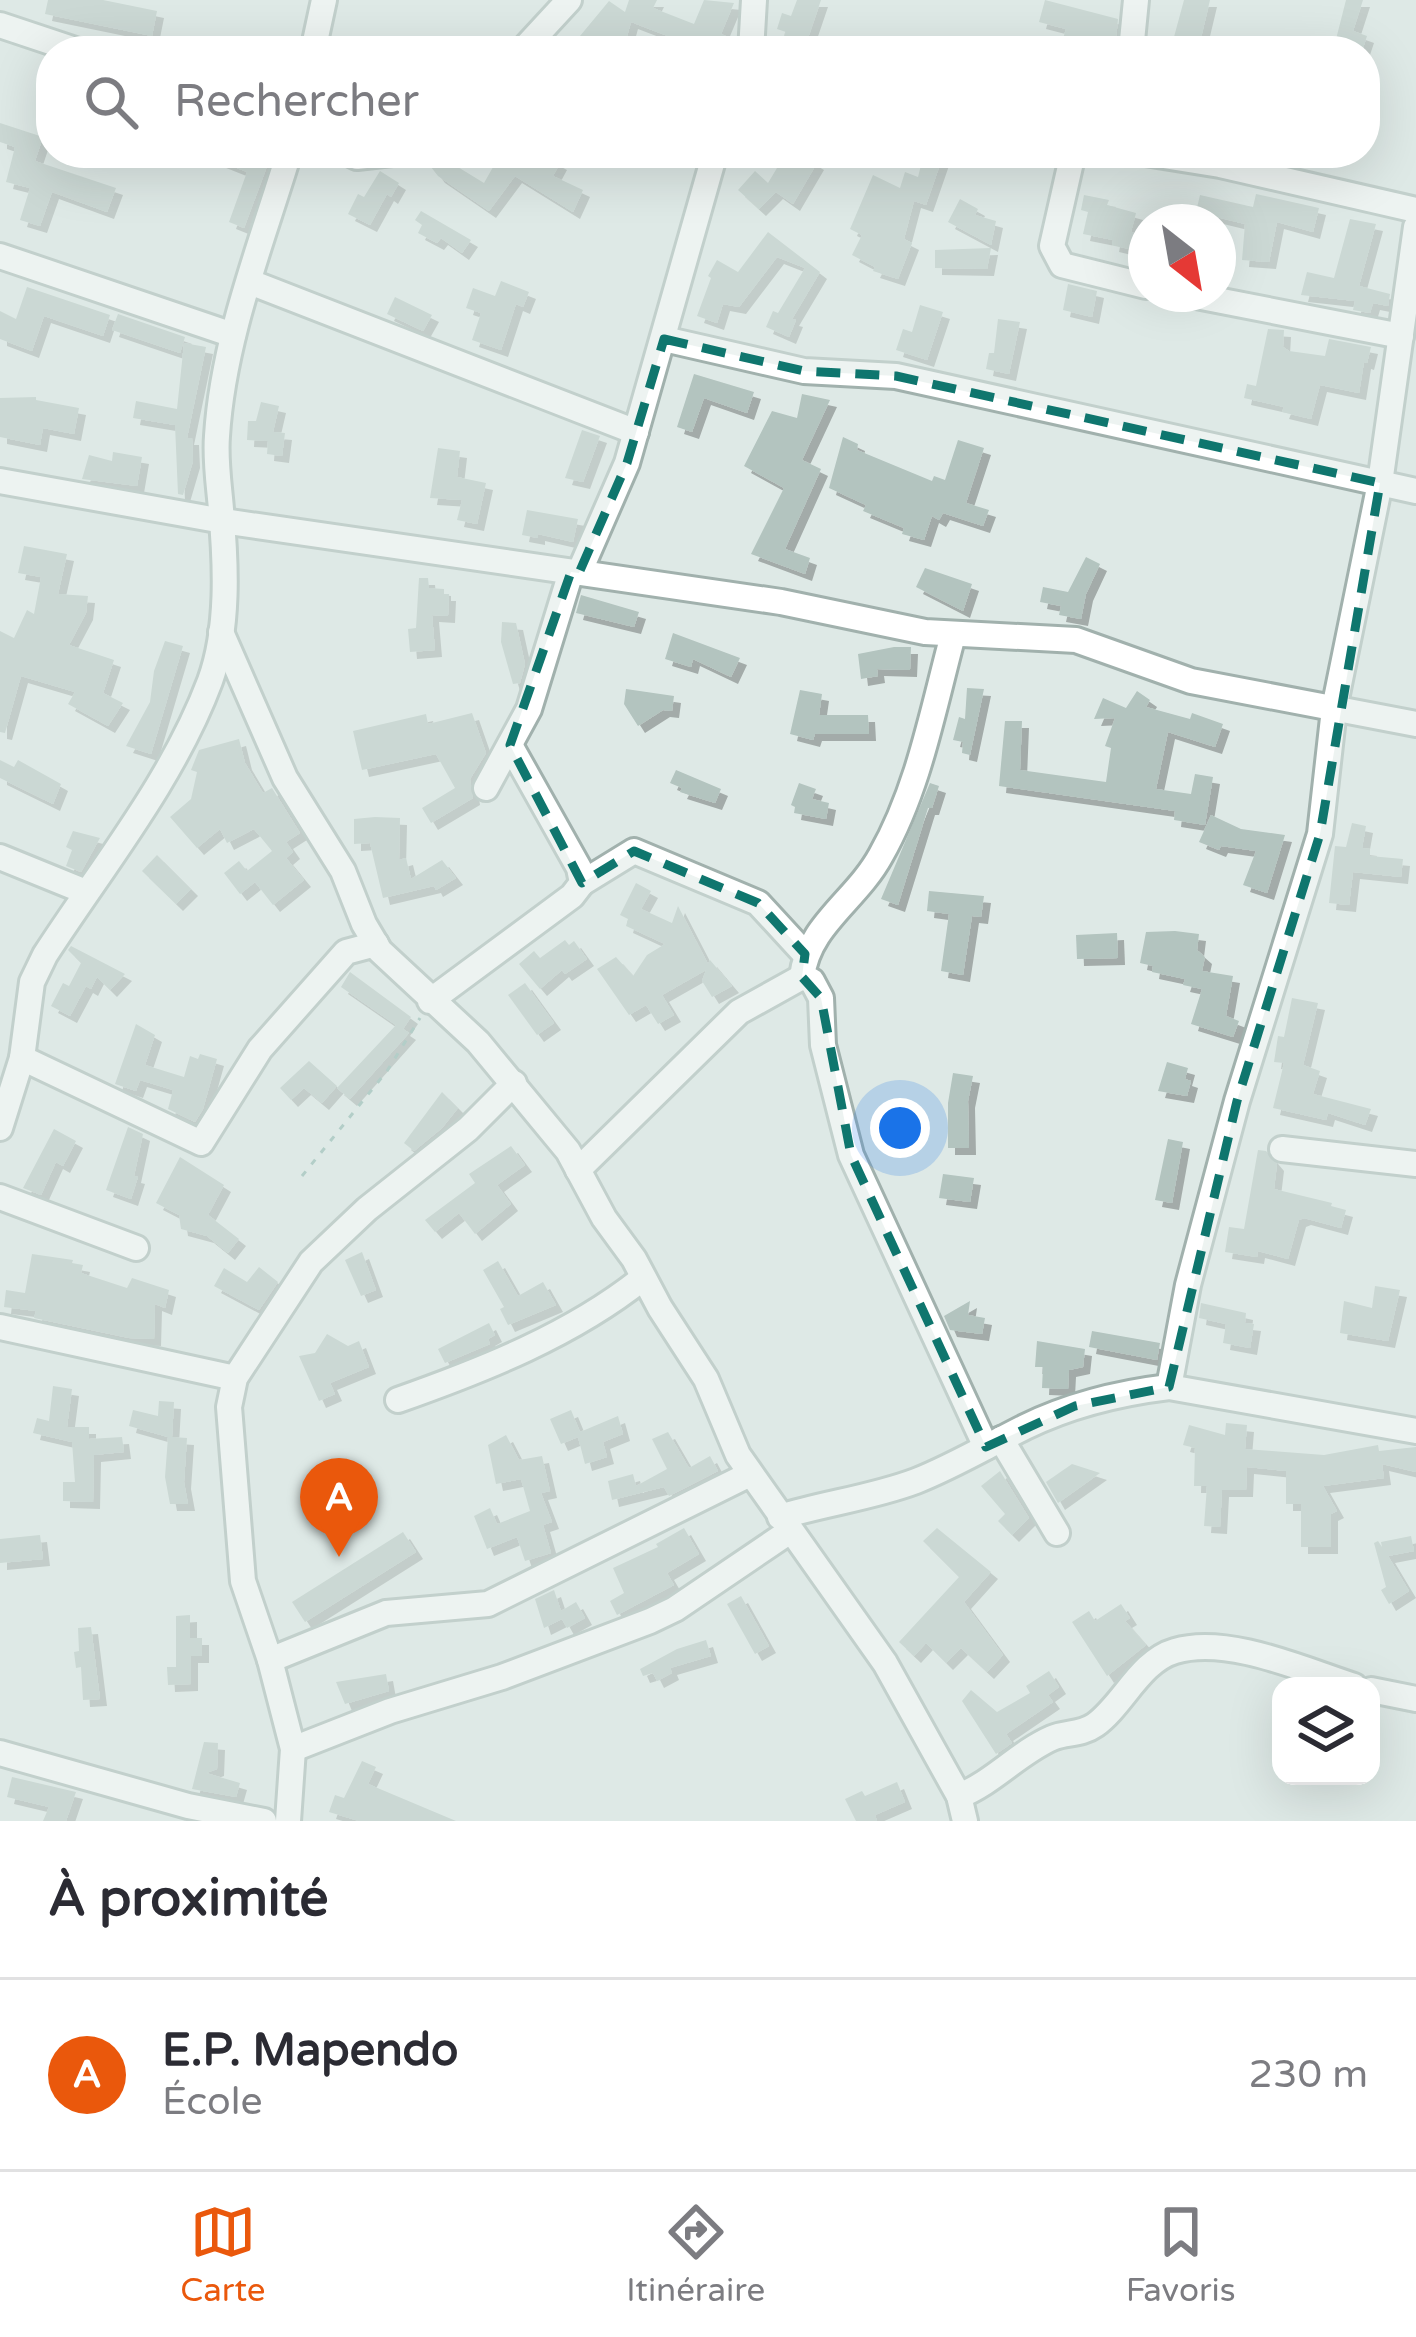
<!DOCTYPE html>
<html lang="fr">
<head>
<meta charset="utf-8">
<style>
	:root { --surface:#fff; --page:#f2f2f3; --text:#2b2b33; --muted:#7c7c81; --line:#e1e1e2; --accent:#ea580c }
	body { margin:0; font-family:"Varela Round",sans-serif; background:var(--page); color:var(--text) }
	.controls { position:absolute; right:36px; bottom:36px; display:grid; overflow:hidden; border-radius:24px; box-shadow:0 12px 48px #0002 }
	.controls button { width:108px; height:108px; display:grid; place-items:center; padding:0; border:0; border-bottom:3px solid var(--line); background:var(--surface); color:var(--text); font:60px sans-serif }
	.compass { position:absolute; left:1128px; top:204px; width:108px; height:108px; border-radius:50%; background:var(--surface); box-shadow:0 12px 48px #0002; rotate:149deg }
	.you { position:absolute; left:900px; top:1128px; width:42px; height:42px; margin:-30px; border:9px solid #fff; border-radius:50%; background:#1a73e8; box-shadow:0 0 0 18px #1a73e833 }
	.badge { display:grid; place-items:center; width:78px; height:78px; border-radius:50%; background:var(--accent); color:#fff; font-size:39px; font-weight:700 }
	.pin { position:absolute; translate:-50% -99px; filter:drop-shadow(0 3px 6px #0008) }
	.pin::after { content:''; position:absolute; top:63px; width:42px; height:36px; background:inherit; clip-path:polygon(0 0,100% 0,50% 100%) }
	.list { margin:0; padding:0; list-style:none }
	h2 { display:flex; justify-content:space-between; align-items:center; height:156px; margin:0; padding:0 48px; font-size:51px }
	h2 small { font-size:39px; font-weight:400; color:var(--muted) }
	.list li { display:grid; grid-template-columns:78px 1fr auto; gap:36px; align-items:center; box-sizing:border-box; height:192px; padding:0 48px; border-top:3px solid var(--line) }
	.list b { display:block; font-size:45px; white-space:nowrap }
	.list p { margin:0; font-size:39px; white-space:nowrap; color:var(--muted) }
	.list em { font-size:39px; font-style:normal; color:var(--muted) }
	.icon { flex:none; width:66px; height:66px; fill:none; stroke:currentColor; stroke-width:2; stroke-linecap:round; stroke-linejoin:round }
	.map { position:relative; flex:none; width:1416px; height:1821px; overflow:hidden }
	.search { position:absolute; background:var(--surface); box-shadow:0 12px 48px #0002; left:36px; right:36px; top:36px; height:132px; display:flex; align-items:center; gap:30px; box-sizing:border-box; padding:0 42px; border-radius:48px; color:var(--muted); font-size:45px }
	.sheet { height:348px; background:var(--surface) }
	nav { display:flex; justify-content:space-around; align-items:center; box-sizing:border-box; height:168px; border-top:3px solid var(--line); background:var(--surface); font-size:33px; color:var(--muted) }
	nav a { display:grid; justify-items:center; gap:6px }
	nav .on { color:var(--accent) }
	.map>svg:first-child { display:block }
	.building { fill:#b3c4bf; filter:url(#shadow) }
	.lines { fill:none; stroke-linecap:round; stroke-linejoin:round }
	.minor-casing { stroke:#a1b1ad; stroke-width:30 }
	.path { stroke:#7eada4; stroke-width:3; stroke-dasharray:6 9; stroke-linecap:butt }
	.minor { stroke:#fff; stroke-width:24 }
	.marked { fill:none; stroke:#0f766e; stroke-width:9; stroke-dasharray:24 15; stroke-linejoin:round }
</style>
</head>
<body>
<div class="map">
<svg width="1416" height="1821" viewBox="0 0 1416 1821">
	<defs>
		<filter id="shadow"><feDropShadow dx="7" dy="7" stdDeviation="0" flood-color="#0004"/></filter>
	</defs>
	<rect width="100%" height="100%" fill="#dee9e6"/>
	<g class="building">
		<polygon points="48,0 103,0 157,11 152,36 45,14"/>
		<polygon points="629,0 657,0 653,8 694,24 704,0 734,3 721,34 728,37 722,51 707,51 631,22 623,51 598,51 580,36 609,1 625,12"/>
		<polygon points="797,0 821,0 805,47 783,40 786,32 777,29 782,13 791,16"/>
		<polygon points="1045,0 1118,19 1115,50 1083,40 1080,51 1059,51 1066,29 1039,22"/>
		<polygon points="1184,0 1210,0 1200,42 1191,40 1188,51 1171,48"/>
		<polygon points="1346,0 1363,0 1353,31 1367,36 1362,51 1333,51"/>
		<polygon points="0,123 43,137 35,161 116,188 107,212 52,192 40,226 20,220 30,188 6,182 15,147 0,142"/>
		<polygon points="199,153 272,153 244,228 229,222 247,172"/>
		<polygon points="420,153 435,153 484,183 501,153 513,153 539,168 545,155 560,163 553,176 583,190 573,212 515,176 489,211 438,176"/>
		<polygon points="786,153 800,153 817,163 793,204 776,192 759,209 738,190 755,171 768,183"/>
		<polygon points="924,153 944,153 926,205 914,201 904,239 912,243 898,279 873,271 875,267 852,255 862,235 850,229 873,175 900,188 905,172 918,177"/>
		<polygon points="380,171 399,183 391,197 387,194 370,225 348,214 358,194 364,197"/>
		<polygon points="1256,194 1319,208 1313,232 1277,222 1269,262 1242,260 1245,224 1196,212 1200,195 1253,207"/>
		<polygon points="1084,195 1109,200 1107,205 1136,213 1131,232 1137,234 1133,250 1112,245 1113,240 1083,234 1088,212 1081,210"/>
		<polygon points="960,199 978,209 975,215 996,221 991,245 948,222"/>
		<polygon points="421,211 471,240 462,253 441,238 437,243 418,233 422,225 415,220"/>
		<polygon points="1350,219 1376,224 1359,286 1390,294 1388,306 1373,303 1370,313 1353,310 1355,301 1301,295 1307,272 1334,278"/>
		<polygon points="768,232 820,272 792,319 796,320 789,337 766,327 773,311 778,313 805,268 777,257 739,307 723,304 717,323 697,316 711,278 708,276 717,260 738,272"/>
		<polygon points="991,248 987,269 935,268 935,250"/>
		<polygon points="501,281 529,292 523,307 516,304 501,350 472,340 481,313 466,308 473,288 495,296"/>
		<polygon points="1068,284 1097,291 1092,317 1063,310"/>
		<polygon points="27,287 110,315 103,336 44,316 32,351 0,339 0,311 16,319"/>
		<polygon points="395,297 432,315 423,331 387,314"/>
		<polygon points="920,305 943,312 927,360 896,350 903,329 912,332"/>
		<polygon points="118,314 185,337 180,353 112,330"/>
		<polygon points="998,319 1020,322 1009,374 986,369 989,353 994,353"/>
		<polygon points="1268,329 1284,330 1283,347 1289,351 1325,356 1329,339 1371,347 1367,363 1364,362 1359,393 1320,385 1311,419 1282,412 1284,407 1244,398 1247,384 1256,386"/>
		<polygon points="184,343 206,347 187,438 192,438 193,461 183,495 178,494 175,425 133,418 136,401 177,409"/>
		<polygon points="694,374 754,392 747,413 704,398 692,432 677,427"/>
		<polygon points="802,394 830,400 802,460 821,469 785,549 810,558 805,574 751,554 784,488 744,466 772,411 797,418"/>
		<polygon points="36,397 36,400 79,408 74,434 43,428 40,445 0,437 0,398"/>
		<polygon points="261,402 279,406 273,432 285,433 282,456 267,454 268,441 247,440 248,421 256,421"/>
		<polygon points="582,430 600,436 583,482 565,478"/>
		<polygon points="843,437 858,444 857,450 932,481 934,476 945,480 958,440 984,448 966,503 989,510 983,526 943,513 939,520 932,516 924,540 902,534 904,528 863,511 866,505 829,488"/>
		<polygon points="438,448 460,451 457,477 486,483 477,524 457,520 462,500 430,498"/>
		<polygon points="113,452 142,457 137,486 82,479 89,455 112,461"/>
		<polygon points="527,510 578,519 573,542 538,534 538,538 522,535"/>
		<polygon points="24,546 67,554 58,594 88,596 86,613 69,645 114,660 103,693 123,703 108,726 68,704 75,692 21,676 5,733 0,732 0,631 14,638 27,610 34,614 41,577 18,573"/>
		<polygon points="1086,557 1100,564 1086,594 1081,619 1059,615 1061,606 1040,602 1043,587 1068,592"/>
		<polygon points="925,568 972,584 963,611 916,587"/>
		<polygon points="419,578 428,578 429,588 444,589 444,594 449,594 448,616 432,615 435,650 410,652 408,629 416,628"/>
		<polygon points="581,595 639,612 634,627 576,613"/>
		<polygon points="502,622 516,623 525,664 520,683 513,684 501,642"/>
		<polygon points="673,633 740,658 731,677 693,659 691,667 665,659"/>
		<polygon points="165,641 183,646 151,754 126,746 150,702 154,671"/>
		<polygon points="894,647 911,647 910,670 877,669 878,676 861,679 858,654"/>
		<polygon points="967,688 984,689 970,755 962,753 963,742 953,740 959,717 965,719"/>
		<polygon points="626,689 674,696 672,711 663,710 638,726 624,704"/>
		<polygon points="800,690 822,694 819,715 868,715 869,734 815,734 813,740 790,734"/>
		<polygon points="1137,691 1150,700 1146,707 1190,719 1192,713 1223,724 1215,747 1168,732 1156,789 1191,794 1195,774 1213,777 1205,825 1174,820 1175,811 999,786 1005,721 1022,721 1020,770 1106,782 1111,748 1105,746 1115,718 1094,719 1103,698 1126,708"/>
		<polygon points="472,713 486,753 470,779 473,798 431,823 422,808 455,788 436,754 362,770 353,731 426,714 428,724"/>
		<polygon points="239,739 245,763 263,793 272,788 300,833 286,842 293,852 286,858 304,880 273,905 255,882 240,894 224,873 239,861 247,871 272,851 254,829 227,843 220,829 197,848 170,817 191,799 197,772 191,770 199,750"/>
		<polygon points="0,760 14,767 18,760 61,784 53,804 0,778"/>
		<polygon points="676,770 721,789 715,803 680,792 682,788 670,783"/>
		<polygon points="799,783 816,789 812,799 829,803 826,819 794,813 795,807 791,805"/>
		<polygon points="930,783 939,786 932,808 928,808 898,905 881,899"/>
		<polygon points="1211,815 1241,829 1285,835 1267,893 1243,885 1256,851 1221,846 1219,850 1199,842"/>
		<polygon points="375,817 400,818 399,860 406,858 411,879 442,860 456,878 436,890 434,886 383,898 370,843 354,844 354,819"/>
		<polygon points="1352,823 1366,826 1362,848 1370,849 1370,856 1403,859 1401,877 1353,872 1349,905 1329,903 1335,846 1346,847"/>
		<polygon points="73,831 100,838 81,872 66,866 72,850 66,847"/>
		<polygon points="157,855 191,889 176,904 142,871"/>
		<polygon points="636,883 651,891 641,909 672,923 678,906 708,964 710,960 732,986 712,997 702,981 706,970 662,995 674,1015 658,1024 646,1005 629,1015 597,969 616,957 633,976 647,955 665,944 626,926 628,919 620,915"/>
		<polygon points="929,891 984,896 981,917 972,916 963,975 941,971 949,914 927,911"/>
		<polygon points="1175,931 1199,934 1197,950 1205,957 1202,971 1233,976 1226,1016 1239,1021 1233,1037 1191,1024 1202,989 1183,985 1185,979 1152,972 1153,966 1140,963 1146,932"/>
		<polygon points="1117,933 1118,958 1077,959 1076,935"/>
		<polygon points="565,940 569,945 574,941 587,959 565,974 562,970 540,989 519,964 534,951 540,958"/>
		<polygon points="71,946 125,974 110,990 97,977 91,989 86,986 70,1016 51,1006 63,983 69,986 81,963 68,950"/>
		<polygon points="350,972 411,1017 403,1029 409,1033 350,1099 337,1088 396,1025 341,987"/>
		<polygon points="525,983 554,1023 537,1035 508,995"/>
		<polygon points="1292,998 1318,1003 1303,1065 1320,1071 1313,1094 1371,1109 1365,1125 1328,1113 1326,1120 1273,1108 1284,1063 1274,1062 1278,1036 1284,1037"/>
		<polygon points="136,1024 155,1035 145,1065 184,1077 190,1056 198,1059 200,1054 217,1059 203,1109 195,1122 168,1109 173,1090 140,1080 136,1091 115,1084"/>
		<polygon points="309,1061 337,1086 322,1103 304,1088 291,1100 280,1088"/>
		<polygon points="1167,1062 1188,1068 1185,1079 1191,1081 1187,1096 1158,1091"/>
		<polygon points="953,1073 973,1076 968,1101 969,1148 948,1148 948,1103"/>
		<polygon points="442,1092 458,1108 442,1128 414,1151 404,1143"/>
		<polygon points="128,1127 143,1134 134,1176 138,1177 131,1199 106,1190"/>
		<polygon points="54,1129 76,1141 63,1166 56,1162 41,1195 23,1188"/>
		<polygon points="1168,1139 1183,1142 1172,1203 1155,1200"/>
		<polygon points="511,1146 525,1165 497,1185 511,1204 475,1234 459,1213 435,1232 425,1220 475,1183 469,1174"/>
		<polygon points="1258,1150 1266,1151 1277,1164 1274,1189 1332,1203 1331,1206 1346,1210 1341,1228 1304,1218 1299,1220 1288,1259 1258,1251 1257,1257 1225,1252 1229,1227 1244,1229"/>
		<polygon points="180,1157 224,1185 208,1215 239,1239 228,1253 207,1236 181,1229 179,1215 156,1203"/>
		<polygon points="943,1174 974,1178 970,1202 939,1198"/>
		<polygon points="362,1252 376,1290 361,1296 345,1260"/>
		<polygon points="32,1254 73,1260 72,1263 83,1265 81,1273 127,1288 132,1278 169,1290 165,1308 155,1304 154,1339 129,1338 34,1318 36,1311 4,1307 6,1290 25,1293"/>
		<polygon points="498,1261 518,1296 543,1282 556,1305 508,1325 500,1309 504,1307 483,1270"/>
		<polygon points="259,1267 278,1282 259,1310 214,1286 224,1268 247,1282"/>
		<polygon points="1375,1286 1400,1290 1388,1341 1340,1333 1344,1301 1372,1308"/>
		<polygon points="970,1301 968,1315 985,1318 982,1334 950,1330 944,1316"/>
		<polygon points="1201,1303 1246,1313 1245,1323 1254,1324 1250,1348 1223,1343 1226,1324 1199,1318"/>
		<polygon points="489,1323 495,1335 488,1339 490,1344 445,1363 438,1349"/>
		<polygon points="1092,1331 1160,1343 1157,1360 1089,1347"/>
		<polygon points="327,1334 348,1346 359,1341 369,1367 330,1383 335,1394 319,1401 299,1356 315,1353"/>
		<polygon points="1037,1341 1085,1349 1083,1367 1069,1370 1068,1389 1042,1388 1043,1367 1035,1367"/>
		<polygon points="53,1386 72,1389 67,1427 89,1427 89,1439 122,1437 124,1452 94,1455 93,1502 63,1501 63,1482 75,1482 72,1442 33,1433 37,1418 49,1421"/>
		<polygon points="159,1401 174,1402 172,1437 187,1438 184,1482 188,1504 170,1504 165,1477 168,1437 129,1426 133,1410 158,1416"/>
		<polygon points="571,1410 580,1432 618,1416 623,1434 603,1442 607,1457 585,1464 578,1437 561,1444 550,1419"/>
		<polygon points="1226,1423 1247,1425 1245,1449 1324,1455 1378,1445 1379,1451 1416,1447 1416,1472 1382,1464 1384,1478 1323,1486 1337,1511 1331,1514 1331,1547 1301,1547 1301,1504 1286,1504 1286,1471 1247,1467 1246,1490 1222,1490 1220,1527 1204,1526 1207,1486 1194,1486 1195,1448 1183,1445 1189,1425 1225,1435"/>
		<polygon points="668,1432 689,1468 710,1456 718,1471 669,1496 664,1487 612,1500 608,1481 633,1474 636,1486 667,1469 652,1439"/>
		<polygon points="506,1435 519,1460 542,1456 550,1491 541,1493 552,1522 543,1525 551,1553 525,1561 517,1537 487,1549 474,1516 490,1508 497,1524 530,1511 521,1479 496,1484 488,1445"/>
		<polygon points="1072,1464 1100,1473 1058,1503 1046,1482"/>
		<polygon points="1000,1471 1029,1518 1012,1535 998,1521 1005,1514 981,1486"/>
		<polygon points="684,1528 699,1554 667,1573 674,1585 617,1615 610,1601 624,1593 613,1568 658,1547 656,1544"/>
		<polygon points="937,1528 991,1572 964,1602 1003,1655 987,1672 961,1648 946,1663 926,1643 914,1656 899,1642 959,1577 923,1541"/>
		<polygon points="403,1532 416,1552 305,1622 292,1602"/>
		<polygon points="40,1535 43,1559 0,1563 0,1539"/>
		<polygon points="1411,1536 1414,1551 1388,1556 1409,1591 1389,1604 1381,1590 1386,1587 1374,1543 1378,1541 1382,1547 1381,1542"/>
		<polygon points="554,1590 561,1611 576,1602 585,1618 567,1628 562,1619 544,1628 535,1599"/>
		<polygon points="741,1596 769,1646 755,1654 727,1604"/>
		<polygon points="1121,1604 1130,1618 1125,1621 1146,1645 1107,1676 1072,1622 1089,1611 1095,1621"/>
		<polygon points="190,1615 190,1638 202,1638 202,1656 191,1656 191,1684 168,1685 167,1667 176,1667 176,1616"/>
		<polygon points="91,1627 100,1699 83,1700 81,1667 76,1668 74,1652 79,1651 78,1628"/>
		<polygon points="706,1640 711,1656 670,1668 672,1673 657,1681 653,1673 643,1676 640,1669 677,1649"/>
		<polygon points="1049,1671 1059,1687 1048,1695 1053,1702 1006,1734 1012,1743 996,1754 962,1701 971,1690 997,1712 1030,1693 1026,1686"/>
		<polygon points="386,1674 389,1691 345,1704 336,1682"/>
		<polygon points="204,1742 218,1743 217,1769 206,1773 240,1783 236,1797 192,1789"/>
		<polygon points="362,1761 376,1767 368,1784 456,1821 359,1821 329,1812 335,1795 344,1798"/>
		<polygon points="12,1777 76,1792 66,1821 43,1821 49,1807 7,1797"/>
		<polygon points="897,1782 905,1802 875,1815 877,1821 856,1821 845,1799 862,1791 865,1796"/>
	</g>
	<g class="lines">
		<defs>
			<g id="minor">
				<polyline points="0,25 78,51"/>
				<polyline points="313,51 324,0"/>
				<polyline points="522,51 569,0"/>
				<polyline points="751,51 754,0"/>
				<polyline points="1131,51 1136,0"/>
				<polyline points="349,153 357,157 392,153"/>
				<polyline points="1073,153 1052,246 1062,265 1146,286"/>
				<polyline points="1145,153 1220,165 1416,210"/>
				<polyline points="0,256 233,335"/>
				<polyline points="250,282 636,432"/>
				<polyline points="1186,294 1401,336"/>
				<polyline points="664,339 804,371 896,376 1416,491"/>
				<polyline points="0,481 223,521 781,602 925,632 1076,640 1191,681 1416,724"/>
				<polyline points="579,573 627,463 715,153"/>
				<polyline points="221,632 285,778 343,871 364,924 380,951 478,1042 568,1151 604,1218 634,1259 660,1308 706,1379 738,1455 885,1663 959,1796 965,1821"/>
				<polyline points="486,788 529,709 571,572"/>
				<polyline points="0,857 86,892"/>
				<polyline points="582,883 634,851 758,903 805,954"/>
				<path d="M802,977C808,925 856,901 881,855C919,788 933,709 953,635"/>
				<polyline points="430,1001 572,896 582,883 579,868 510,745"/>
				<polyline points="22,1058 201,1143 260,1049 346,952 376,944"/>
				<path d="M0,1128L22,1058L32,982L45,955C102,867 173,780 210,681C229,629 226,564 221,509C219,485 215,460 217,436C223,339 261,245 289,153"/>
				<polyline points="1282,1149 1416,1164"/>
				<polyline points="578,1170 739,1012 802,977 812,981 821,998 823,1045 851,1155 986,1447"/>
				<polyline points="0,1197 136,1248"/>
				<polyline points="0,1327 235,1378"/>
				<polyline points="1169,1387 1188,1285 1237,1101 1320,834 1334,709 1380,483 1416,227"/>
				<path d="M398,1400C483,1370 572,1335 643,1278"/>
				<polyline points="1001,1439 1057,1533"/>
				<path d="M780,1517C825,1503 871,1498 916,1481C954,1466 989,1445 1025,1427C1070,1405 1119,1393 1169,1387L1416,1431"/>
				<polyline points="270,1660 386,1613 488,1604 750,1474"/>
				<polyline points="1371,1690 1416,1699"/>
				<polyline points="293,1749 390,1711 502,1677 650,1621 675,1609 790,1531"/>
				<polyline points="0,1753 188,1806 264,1821"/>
				<path d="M959,1796C994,1782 1018,1753 1052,1738C1066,1732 1081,1735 1095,1725C1123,1705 1140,1661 1175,1651C1227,1635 1304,1670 1354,1686"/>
				<polyline points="288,1821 293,1749 270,1660 243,1581 229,1407 235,1378 311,1262 367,1209 468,1129 514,1083"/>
			</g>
		</defs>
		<use href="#minor" class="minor-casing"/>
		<polyline class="path" points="302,1176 387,1071 420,1018"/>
		<use href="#minor" class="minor"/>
	</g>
	<path d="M0 0H1416V1821H0ZM664,339L804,371L896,376L1380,483L1320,834L1237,1101L1169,1387L1075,1406L986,1447L851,1155L821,998L802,977L805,954L758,903L634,851L582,883L510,745L571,572L579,573L627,463Z" fill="#dee9e6" fill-opacity=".55" fill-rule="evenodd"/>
	<path class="marked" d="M664,339L804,371L896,376L1380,483L1320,834L1237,1101L1169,1387L1075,1406L986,1447L851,1155L821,998L802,977L805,954L758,903L634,851L582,883L510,745L571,572L579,573L627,463Z"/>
</svg>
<div class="controls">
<button><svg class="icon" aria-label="layers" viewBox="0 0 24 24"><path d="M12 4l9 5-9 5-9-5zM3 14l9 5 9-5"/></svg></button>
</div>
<svg class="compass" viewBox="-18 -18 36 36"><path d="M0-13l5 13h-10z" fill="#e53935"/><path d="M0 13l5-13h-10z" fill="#7c7c81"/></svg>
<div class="you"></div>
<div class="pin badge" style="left:339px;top:1557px">A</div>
<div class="search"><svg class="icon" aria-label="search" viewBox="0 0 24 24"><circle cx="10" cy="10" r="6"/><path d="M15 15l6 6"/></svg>Rechercher</div>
</div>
<section class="sheet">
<h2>À proximité<small></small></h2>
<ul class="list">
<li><span class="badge">A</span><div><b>E.P. Mapendo</b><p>École</p></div><em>230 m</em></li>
</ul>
</section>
<nav>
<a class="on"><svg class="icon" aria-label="map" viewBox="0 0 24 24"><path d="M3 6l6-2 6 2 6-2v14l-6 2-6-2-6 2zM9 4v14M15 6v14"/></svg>Carte</a>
<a><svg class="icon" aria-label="directions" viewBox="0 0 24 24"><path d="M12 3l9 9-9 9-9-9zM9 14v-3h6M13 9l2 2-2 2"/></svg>Itinéraire</a>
<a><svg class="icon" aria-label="saved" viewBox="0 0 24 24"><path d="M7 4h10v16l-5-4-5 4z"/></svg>Favoris</a>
</nav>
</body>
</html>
